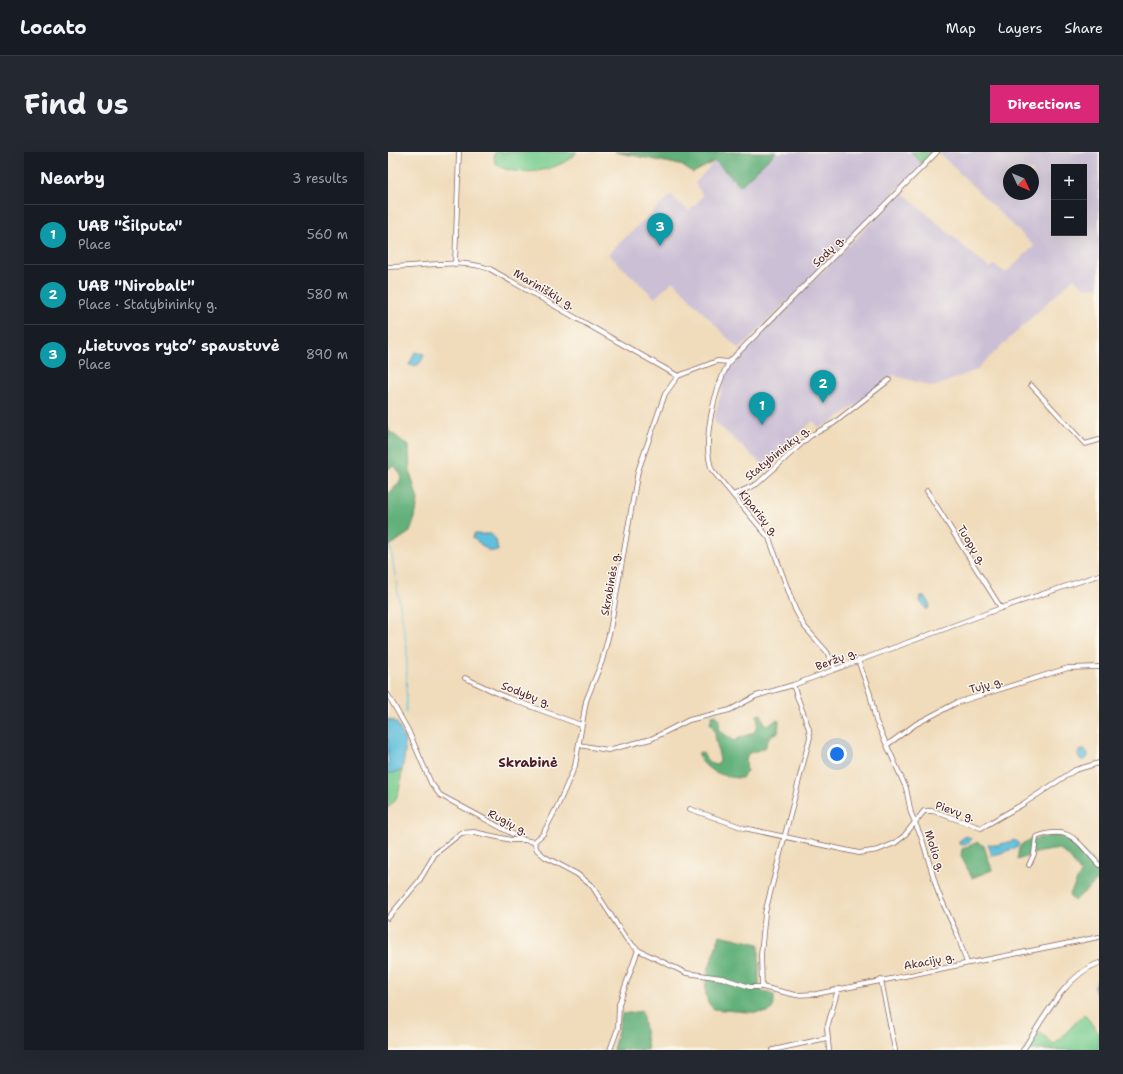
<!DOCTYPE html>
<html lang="en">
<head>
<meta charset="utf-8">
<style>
	:root { --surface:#171b24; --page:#242831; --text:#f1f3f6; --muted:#9ea1a6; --line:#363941; --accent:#db2777 }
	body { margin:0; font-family:"Shantell Sans",sans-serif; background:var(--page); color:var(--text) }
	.controls { position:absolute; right:12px; top:12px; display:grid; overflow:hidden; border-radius:0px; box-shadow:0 4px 16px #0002 }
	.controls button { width:36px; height:36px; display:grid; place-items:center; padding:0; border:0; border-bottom:1px solid var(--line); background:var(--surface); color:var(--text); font:20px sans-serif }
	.compass { position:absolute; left:615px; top:12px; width:36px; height:36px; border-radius:50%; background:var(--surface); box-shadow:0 4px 16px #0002; rotate:134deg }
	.you { position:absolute; left:449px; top:602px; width:14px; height:14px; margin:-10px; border:3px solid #fff; border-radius:50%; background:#1a73e8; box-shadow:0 0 0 6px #1a73e833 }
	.badge { display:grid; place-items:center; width:26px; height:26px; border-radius:50%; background:var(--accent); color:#fff; font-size:13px; font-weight:700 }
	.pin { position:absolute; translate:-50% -33px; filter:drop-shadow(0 1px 2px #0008) }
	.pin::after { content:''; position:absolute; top:21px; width:14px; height:12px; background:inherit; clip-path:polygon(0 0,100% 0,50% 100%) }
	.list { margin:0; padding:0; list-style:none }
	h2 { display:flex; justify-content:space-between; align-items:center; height:52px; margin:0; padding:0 16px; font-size:17px }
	h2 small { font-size:13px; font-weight:400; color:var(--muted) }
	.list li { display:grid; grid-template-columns:26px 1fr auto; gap:12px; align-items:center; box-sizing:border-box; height:60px; padding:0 16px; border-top:1px solid var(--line) }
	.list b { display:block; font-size:15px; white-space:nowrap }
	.list p { margin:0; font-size:13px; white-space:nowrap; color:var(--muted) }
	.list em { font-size:13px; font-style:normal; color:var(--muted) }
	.map { position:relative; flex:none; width:711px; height:898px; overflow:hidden; border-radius:0px }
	header { display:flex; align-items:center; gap:24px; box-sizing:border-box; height:56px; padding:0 20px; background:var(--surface); border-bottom:1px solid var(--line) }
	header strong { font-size:19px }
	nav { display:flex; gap:22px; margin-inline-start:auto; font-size:14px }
	.intro { display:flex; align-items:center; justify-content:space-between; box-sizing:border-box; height:96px; padding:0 24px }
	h1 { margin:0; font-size:28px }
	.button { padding:10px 18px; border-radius:0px; background:var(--accent); color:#fff; font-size:14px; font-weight:700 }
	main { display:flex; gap:24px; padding:0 24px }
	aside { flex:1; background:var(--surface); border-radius:0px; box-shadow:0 4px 16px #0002 }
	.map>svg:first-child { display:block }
	.industrial { fill:#cbbfd5; fill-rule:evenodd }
	.green { fill:#78cd90; stroke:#61765e }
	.forest { fill:#62b07a; stroke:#566852 }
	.water { fill:#5ebfdc; stroke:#546f84 }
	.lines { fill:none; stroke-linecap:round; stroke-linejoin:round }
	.stream { stroke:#5ebfdc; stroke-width:1 }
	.street-casing { stroke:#84615d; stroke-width:5.5 }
	.street { stroke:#fff; stroke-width:4 }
	.labels { text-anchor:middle; stroke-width:3; stroke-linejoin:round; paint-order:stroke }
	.street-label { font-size:11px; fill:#4a1f2b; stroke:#fbf7ec }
	.quarter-label { font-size:13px; font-weight:bold; fill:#4a1f2b; stroke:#fbf7ec }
</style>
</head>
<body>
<header>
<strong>Locato</strong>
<nav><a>Map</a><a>Layers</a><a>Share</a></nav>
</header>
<div class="intro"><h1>Find us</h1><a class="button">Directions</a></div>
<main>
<aside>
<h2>Nearby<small>3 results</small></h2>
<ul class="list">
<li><span class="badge" style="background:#0f9aa8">1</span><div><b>UAB &quot;Šilputa&quot;</b><p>Place</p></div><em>560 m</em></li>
<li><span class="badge" style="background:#0f9aa8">2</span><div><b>UAB &quot;Nirobalt&quot;</b><p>Place · Statybininkų g.</p></div><em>580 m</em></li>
<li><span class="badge" style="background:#0f9aa8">3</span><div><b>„Lietuvos ryto“ spaustuvė</b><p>Place</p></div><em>890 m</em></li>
</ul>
</aside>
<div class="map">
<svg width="711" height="898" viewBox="0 0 711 898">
	<rect width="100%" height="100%" fill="#fbf7ec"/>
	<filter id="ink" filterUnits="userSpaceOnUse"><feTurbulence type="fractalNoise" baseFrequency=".025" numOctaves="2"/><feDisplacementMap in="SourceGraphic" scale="8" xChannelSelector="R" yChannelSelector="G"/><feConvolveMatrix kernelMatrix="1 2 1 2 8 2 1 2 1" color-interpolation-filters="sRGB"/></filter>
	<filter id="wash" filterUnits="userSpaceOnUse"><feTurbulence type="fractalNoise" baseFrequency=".012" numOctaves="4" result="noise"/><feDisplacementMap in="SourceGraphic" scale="16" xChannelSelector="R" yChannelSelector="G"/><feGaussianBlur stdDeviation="0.9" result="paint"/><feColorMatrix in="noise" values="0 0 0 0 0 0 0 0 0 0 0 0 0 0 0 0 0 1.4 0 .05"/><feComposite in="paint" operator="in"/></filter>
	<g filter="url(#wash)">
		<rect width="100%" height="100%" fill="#f0dcbb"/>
		<g class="industrial">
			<polygon points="388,0 523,0 535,12 351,198 285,129 267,146 220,102 283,43 301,59 315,44 307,31 327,9 352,34"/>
			<path d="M552,0H711V135L696,136L686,126L588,218L546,235L504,223L472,250L445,269L432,276L425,269L376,314L326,269L339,215L514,40L601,116L606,113L618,121L646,94L551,1ZM666,15H696V81H666ZM621,18H645V42H621Z"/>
		</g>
		<g class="green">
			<path d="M107,0H189C171,20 131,26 108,13L106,5Z"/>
			<polygon points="523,0 547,0 535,12"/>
			<path d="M14,618C12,634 12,646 0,656V622Z"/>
			<polygon points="696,862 711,881 711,898 637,898 651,879 666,893"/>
		</g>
		<g class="forest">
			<polygon points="227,0 388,0 352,34 327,9 305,21 293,13"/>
			<path d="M0,275L1,279L21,294L22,320L30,348L27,366L22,380L0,395V342C9,333 21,325 5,314L0,317Z"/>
			<path d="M373,562L377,572L380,574L388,568L391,569L390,581C381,582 380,588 377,596C361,603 356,596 359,619L354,626C340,627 310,617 311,600L315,601C318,608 322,612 329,613L332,609L326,577L322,571L324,564L328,563L332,567L331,578L346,589C361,579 372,586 369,563Z"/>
			<path d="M670,683L685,690L711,715V727L686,749L681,744L693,721L683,707L672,697L652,700L629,708C630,704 630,696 633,693C638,687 662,684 670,683Z"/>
			<polygon points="590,690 596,694 604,718 584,726 573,704 574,697"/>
			<path d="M332,783L371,792V838L386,843C386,849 387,856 381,860C378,862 334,858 326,857C306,844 327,800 332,783Z"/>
			<polygon points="254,859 260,898 225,898 234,862"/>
		</g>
		<g class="water">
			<path d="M27,200L36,202C33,211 32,215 21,213Z"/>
			<polygon points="86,382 103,382 108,387 110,399 101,399 85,386"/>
			<polygon points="533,444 536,444 542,453 540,457 538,457 532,449"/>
			<path d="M0,567L7,569C20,587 18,597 14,618L0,622Z"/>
			<circle cx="695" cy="603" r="5"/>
			<polygon points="578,684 583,686 581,691 574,693 571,692 571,689"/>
			<polygon points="627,688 631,692 628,696 604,704 600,692 610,693"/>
			<path d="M711,827V846C705,840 705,833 711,827Z"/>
		</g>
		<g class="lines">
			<g class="stream">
				<polyline points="0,381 19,496 18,561"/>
				<polyline points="9,572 11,570"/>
			</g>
		</g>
	</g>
	<g filter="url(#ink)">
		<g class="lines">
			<defs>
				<g id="street">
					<polyline points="67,112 71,0"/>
					<path d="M0,115C33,115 71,106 102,117L290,224"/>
					<polyline points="643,233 697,292 711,288"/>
					<polyline points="539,339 613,456"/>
					<polyline points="345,343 369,332 422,284 446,271 501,228"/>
					<polyline points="470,508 482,542 488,569 518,636 523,661 534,687 550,740 570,784 579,811"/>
					<path d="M447,517L439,500L416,474L407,457L381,386L324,318C313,289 327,236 341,210L549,0"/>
					<polyline points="77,526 120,546 193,573"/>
					<polyline points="0,543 20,578 43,631 52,643 136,688 146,690"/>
					<polyline points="191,593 220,598 263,587 301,568 342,558 368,544 405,533 613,456 711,423"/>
					<polyline points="499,593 528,572 568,551 680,516 711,515"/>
					<polyline points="302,657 356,676 471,701 490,698 507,691 516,684 536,659 545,659 593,676 635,652 687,618 711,611"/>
					<polyline points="146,690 149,698 157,705 189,722 204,734 239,788 250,798 298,821 334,826 362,835 374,835 408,843 428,842 711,785"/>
					<polyline points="146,690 155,682 170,653 187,614 198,549 214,509 222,478 250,319 277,242 290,224 329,209 341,210"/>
					<path d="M641,713L646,702L648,685C683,672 689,690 711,713"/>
					<polyline points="0,766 31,729 47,702 73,681 86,680 123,688 135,688"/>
					<polyline points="493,828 507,898"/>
					<polyline points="374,835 373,803 377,761 422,585 421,577 405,533"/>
					<polyline points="222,898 230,876 231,852 250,798"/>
					<polyline points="385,898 439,886"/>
					<polyline points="441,898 439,876 450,837"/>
					<path d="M635,898C654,869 677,823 711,811"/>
				</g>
			</defs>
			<use href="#street" class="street-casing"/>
			<use href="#street" class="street"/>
		</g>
	</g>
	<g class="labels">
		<g class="street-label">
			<text transform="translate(440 99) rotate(-45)" y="4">Sodų g.</text>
			<text transform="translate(156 137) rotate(30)" y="4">Mariniškių g.</text>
			<text transform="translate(389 301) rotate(-39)" y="4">Statybininkų g.</text>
			<text transform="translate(371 361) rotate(51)" y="4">Kiparisų g.</text>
			<text transform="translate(584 393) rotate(58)" y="4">Tuopų g.</text>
			<text transform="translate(222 432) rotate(-80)" y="4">Skrabinės g.</text>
			<text transform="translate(448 507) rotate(-21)" y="4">Beržų g.</text>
			<text transform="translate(598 533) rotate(-16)" y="4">Tujų g.</text>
			<text transform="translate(138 542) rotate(21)" y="4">Sodybų g.</text>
			<text transform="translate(567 659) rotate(19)" y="4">Pievų g.</text>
			<text transform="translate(120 670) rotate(27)" y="4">Rugių g.</text>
			<text transform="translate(547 699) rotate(72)" y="4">Molio g.</text>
			<text transform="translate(541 809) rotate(-11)" y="4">Akacijų g.</text>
		</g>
		<g class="quarter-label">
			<text x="140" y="615">Skrabinė</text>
		</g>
	</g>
</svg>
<div class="controls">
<button>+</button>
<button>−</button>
</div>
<svg class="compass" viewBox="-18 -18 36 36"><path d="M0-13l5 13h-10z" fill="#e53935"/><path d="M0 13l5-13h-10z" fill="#9ea1a6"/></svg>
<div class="you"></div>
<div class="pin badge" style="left:374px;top:273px;background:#0f9aa8">1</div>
<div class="pin badge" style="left:435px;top:251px;background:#0f9aa8">2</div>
<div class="pin badge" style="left:272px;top:94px;background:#0f9aa8">3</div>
</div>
</main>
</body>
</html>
